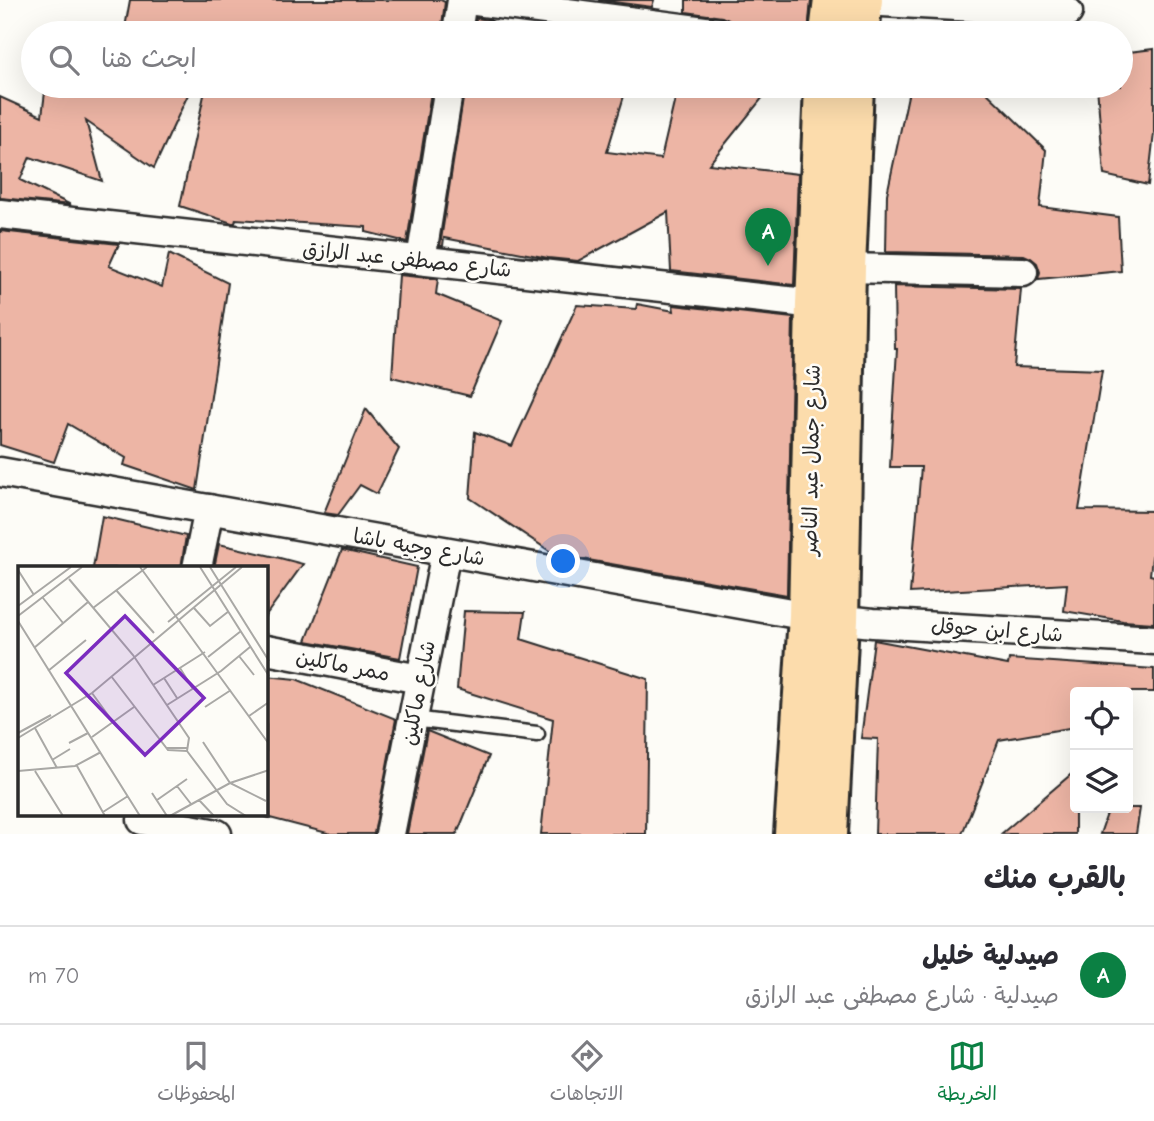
<!DOCTYPE html>
<html lang="ar">
<head>
<meta charset="utf-8">
<style>
	:root { --surface:#fff; --page:#f7f7f7; --text:#2b2b33; --muted:#7c7c81; --line:#e1e1e2; --accent:#0b8043 }
	body { margin:0; font-family:"Comic Neue","Playpen Sans Arabic",sans-serif; background:var(--page); color:var(--text); direction:rtl }
	.controls { position:absolute; right:21px; bottom:21px; display:grid; overflow:hidden; border-radius:7px; box-shadow:0 7px 28px #0002 }
	.controls button { width:63px; height:63px; display:grid; place-items:center; padding:0; border:0; border-bottom:2px solid var(--line); background:var(--surface); color:var(--text); font:35px sans-serif }
	.you { position:absolute; left:564px; top:562px; width:24px; height:24px; margin:-18px; border:5px solid #fff; border-radius:50%; background:#1a73e8; box-shadow:0 0 0 10px #1a73e833 }
	.badge { display:grid; place-items:center; width:46px; height:46px; border-radius:50%; background:var(--accent); color:#fff; font-size:23px; font-weight:700 }
	.pin { position:absolute; translate:-50% -58px; filter:drop-shadow(0 2px 4px #0008) }
	.pin::after { content:''; position:absolute; top:37px; width:24px; height:21px; background:inherit; clip-path:polygon(0 0,100% 0,50% 100%) }
	.list { margin:0; padding:0; list-style:none }
	h2 { display:flex; justify-content:space-between; align-items:center; height:91px; margin:0; padding:0 28px; font-size:30px }
	h2 small { font-size:23px; font-weight:400; color:var(--muted) }
	.list li { display:grid; grid-template-columns:46px 1fr auto; gap:21px; align-items:center; box-sizing:border-box; height:98px; padding:0 28px; border-top:2px solid var(--line) }
	.list b { display:block; font-size:26px; white-space:nowrap }
	.list p { margin:0; font-size:23px; white-space:nowrap; color:var(--muted) }
	.list em { font-size:23px; font-style:normal; color:var(--muted) }
	.icon { flex:none; width:38px; height:38px; fill:none; stroke:currentColor; stroke-width:2; stroke-linecap:round; stroke-linejoin:round }
	.map { position:relative; flex:none; width:1154px; height:834px; overflow:hidden; direction:ltr }
	.search { position:absolute; background:var(--surface); box-shadow:0 7px 28px #0002; left:21px; right:21px; top:21px; height:77px; display:flex; align-items:center; gap:18px; box-sizing:border-box; padding:0 24px; border-radius:38px; color:var(--muted); font-size:26px }
	.sheet { height:189px; background:var(--surface) }
	nav { display:flex; justify-content:space-around; align-items:center; box-sizing:border-box; height:98px; border-top:2px solid var(--line); background:var(--surface); font-size:19px; color:var(--muted) }
	nav a { display:grid; justify-items:center; gap:4px }
	nav .on { color:var(--accent) }
	.map>svg:first-child { display:block }
	.building { fill:#edb5a5; stroke:#2b2b2b; stroke-width:2 }
	.lines { fill:none; stroke-linecap:round; stroke-linejoin:round }
	.service-casing { stroke:#2b2b2b; stroke-width:19 }
	.minor-casing { stroke:#2b2b2b; stroke-width:33 }
	.primary-casing { stroke:#2b2b2b; stroke-width:44 }
	.service { stroke:#fdfcf7; stroke-width:14 }
	.minor { stroke:#fdfcf7; stroke-width:28 }
	.primary { stroke:#fcdcac; stroke-width:38 }
	.labels { text-anchor:middle; stroke-width:5; stroke-linejoin:round; paint-order:stroke }
	.street-label { font-size:21px; fill:#2b2b2b; stroke:#fdfcf7 }
	.inset-road { fill:none; stroke:#a9a8a5; stroke-width:2 }
	.view { fill:#7b2cbf; fill-opacity:0.15; stroke:#7b2cbf; stroke-width:3.5 }
	.inset-edge { fill:none; stroke:#2b2b2b; stroke-width:3.5 }
</style>
</head>
<body>
<div class="map">
<svg width="1154" height="834" viewBox="0 0 1154 834">
	<rect width="100%" height="100%" fill="#fdfcf7"/>
	<filter id="ink" filterUnits="userSpaceOnUse"><feTurbulence type="fractalNoise" baseFrequency=".0143" numOctaves="2"/><feDisplacementMap in="SourceGraphic" scale="14" xChannelSelector="R" yChannelSelector="G"/><feConvolveMatrix kernelMatrix="1 2 1 2 8 2 1 2 1" color-interpolation-filters="sRGB"/></filter>
	<g filter="url(#ink)">
		<g class="building">
			<polygon points="130,0 441,0 445,2 441,33 124,33"/>
			<polygon points="598,0 654,0 652,7"/>
			<polygon points="686,0 811,0 808,33 733,23 722,17 686,12"/>
			<polygon points="476,18 489,20 520,33 474,33"/>
			<polygon points="1154,49 1154,133 1148,185 1104,175 1097,86 1121,86 1121,53"/>
			<polygon points="36,86 192,86 154,168 86,121 102,181 30,157 20,180 71,205 0,198 0,97 42,116 45,92"/>
			<polygon points="206,86 432,86 407,242 366,232 366,227 236,219 235,223 232,223 180,206"/>
			<polygon points="465,86 627,86 607,152 661,159 678,86 772,86 709,164 798,174 794,285 671,271 668,212 578,261 548,258 444,238 443,246 440,246"/>
			<polygon points="910,86 980,86 1046,150 1040,207 1118,217 1121,271 1038,279 1040,272 1037,263 1031,258 1024,255 886,252 887,194"/>
			<polygon points="0,231 119,244 109,266 162,287 169,254 228,283 197,490 124,465 126,458 68,424 54,462 0,445"/>
			<polygon points="399,275 438,279 436,294 502,321 470,396 392,377"/>
			<polygon points="894,286 1021,289 1014,367 1102,370 1079,510 1154,511 1154,539 1150,575 1154,576 1154,623 1123,621 1064,611 1067,584 910,593 921,467 890,467 897,349 895,349"/>
			<polygon points="637,304 674,311 673,305 793,318 787,595 554,554 470,498 475,432 512,446 577,305 636,309"/>
			<polygon points="366,409 399,449 377,494 360,485 338,515 324,513"/>
			<polygon points="102,516 186,536 181,568 93,568"/>
			<polygon points="219,544 276,557 303,564 266,615 266,568 214,568"/>
			<polygon points="342,550 417,567 400,658 306,641"/>
			<polygon points="464,611 525,612 521,639 648,679 646,834 541,834 553,719 457,689"/>
			<polygon points="874,640 1008,665 1009,659 1154,669 1154,692 1075,692 1075,727 999,740 962,834 875,834 878,739 861,738"/>
			<polygon points="266,676 296,679 396,719 374,834 331,834 266,817"/>
			<polygon points="427,731 489,756 457,834 407,834"/>
			<polygon points="1075,771 1075,834 1001,834"/>
			<polygon points="1109,808 1140,808 1136,834 1100,834"/>
		</g>
		<g class="lines">
			<defs>
				<polyline id="service" points="413,719 537,734"/>
				<g id="minor">
					<polyline points="468,0 720,33"/>
					<polyline points="863,1 1068,12"/>
					<polyline points="457,33 462,0"/>
					<polyline points="0,214 815,304"/>
					<polyline points="421,260 449,86"/>
					<polyline points="846,268 1023,272"/>
					<polyline points="0,472 808,616 873,623 1154,640"/>
					<polyline points="197,568 209,509"/>
					<polyline points="266,650 420,679"/>
					<polyline points="142,820 217,834"/>
					<polyline points="390,834 446,552"/>
				</g>
				<g id="primary">
					<polyline points="829,33 833,0"/>
					<polyline points="859,33 863,0"/>
					<polyline points="794,834 808,616 815,304 824,86"/>
					<polyline points="828,834 839,620 846,268 854,86"/>
				</g>
			</defs>
			<use href="#service" class="service-casing"/>
			<use href="#minor" class="minor-casing"/>
			<use href="#primary" class="primary-casing"/>
			<use href="#service" class="service"/>
			<use href="#minor" class="minor"/>
			<use href="#primary" class="primary"/>
		</g>
	</g>
	<g class="labels">
		<g class="street-label">
			<text transform="translate(407 259) rotate(6)" y="7">شارع مصطفى عبد الرازق</text>
			<text transform="translate(811 460) rotate(-89)" y="7">شارع جمال عبد الناصر</text>
			<text transform="translate(419 547) rotate(10)" y="7">شارع وجيه باشا</text>
			<text transform="translate(997 630) rotate(4)" y="7">شارع ابن حوقل</text>
			<text transform="translate(343 665) rotate(11)" y="7">ممر ماكلين</text>
			<text transform="translate(418 693) rotate(-79)" y="7">شارع ماكلين</text>
		</g>
	</g>
	<g transform="translate(18 566)">
		<rect width="250" height="250" fill="#fdfcf7"/>
		<path class="inset-road" d="M122,1L251,178M182,1L251,110M192,1L251,95M0,4L16,29M51,13L115,89L171,172L169,185M98,24L136,67M25,32L45,57M0,40L53,1M75,42L129,1M176,42L192,60L211,45M0,50L64,1M0,55L122,250M150,56L218,1M16,82L70,36M221,90L236,109M190,91L223,65M162,102L175,123M30,105L68,74M93,110L150,184L169,185M146,112L159,132M135,119L187,86M74,127L95,156M149,139L203,105L232,81M187,141L213,124M231,150L251,136M17,162L39,202M0,167L33,149M74,171L116,141M0,172L74,127L224,1M185,176L212,217L248,235M51,177L70,167M148,182H170M169,185L209,238L228,250M34,194L52,183M59,200L87,250M0,205L57,200L83,186M17,205L45,250M159,220L173,238M134,227L149,250M139,234L169,213M181,234L196,250M85,246L110,230M152,250L212,217L251,204"/>
		<path class="view" d="M107,50L186,132L127,189L48,107Z"/>
		<rect width="250" height="250" class="inset-edge"/>
	</g>
</svg>
<div class="controls">
<button><svg class="icon" aria-label="locate" viewBox="0 0 24 24"><circle cx="12" cy="12" r="6"/><path d="M12 2v4M12 18v4M2 12h4M18 12h4"/></svg></button>
<button><svg class="icon" aria-label="layers" viewBox="0 0 24 24"><path d="M12 4l9 5-9 5-9-5zM3 14l9 5 9-5"/></svg></button>
</div>
<div class="you"></div>
<div class="pin badge" style="left:768px;top:266px">A</div>
<div class="search"><svg class="icon" aria-label="search" viewBox="0 0 24 24"><circle cx="10" cy="10" r="6"/><path d="M15 15l6 6"/></svg>ابحث هنا</div>
</div>
<section class="sheet">
<h2>بالقرب منك<small></small></h2>
<ul class="list">
<li><span class="badge">A</span><div><b>صيدلية خليل</b><p>صيدلية · شارع مصطفى عبد الرازق</p></div><em>70 m</em></li>
</ul>
</section>
<nav>
<a class="on"><svg class="icon" aria-label="map" viewBox="0 0 24 24"><path d="M3 6l6-2 6 2 6-2v14l-6 2-6-2-6 2zM9 4v14M15 6v14"/></svg>الخريطة</a>
<a><svg class="icon" aria-label="directions" viewBox="0 0 24 24"><path d="M12 3l9 9-9 9-9-9zM9 14v-3h6M13 9l2 2-2 2"/></svg>الاتجاهات</a>
<a><svg class="icon" aria-label="saved" viewBox="0 0 24 24"><path d="M7 4h10v16l-5-4-5 4z"/></svg>المحفوظات</a>
</nav>
</body>
</html>
